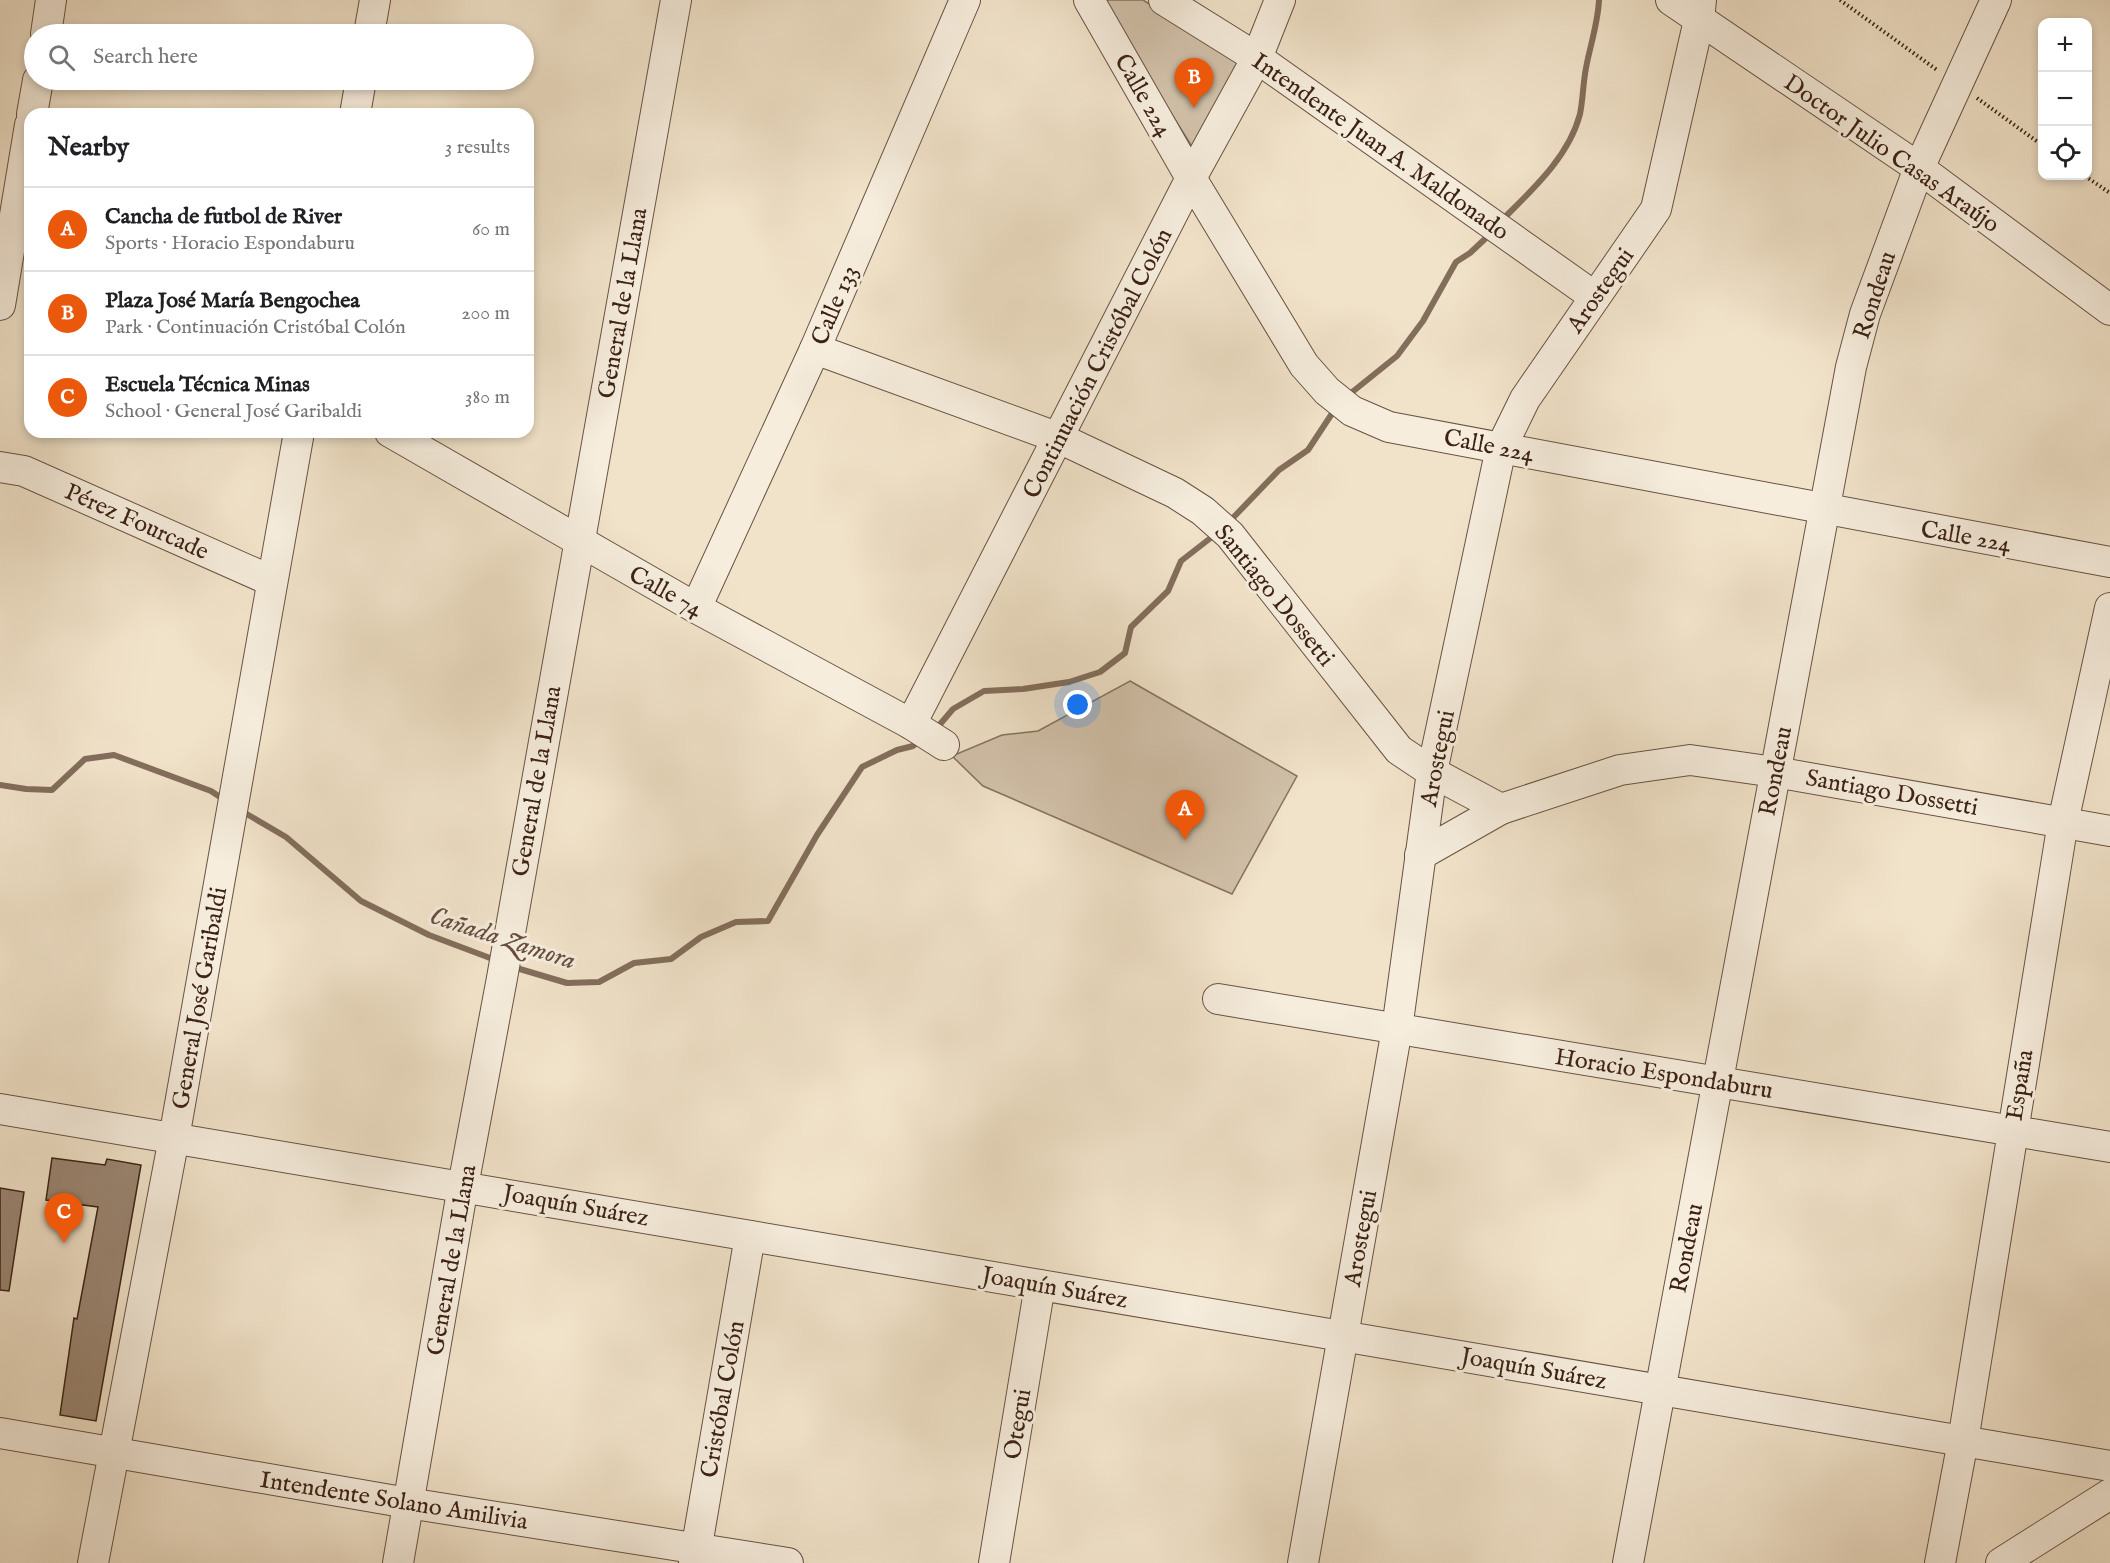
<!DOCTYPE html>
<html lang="en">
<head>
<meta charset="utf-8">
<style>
	:root { --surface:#fff; --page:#f6f6f6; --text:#202124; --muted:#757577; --line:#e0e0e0; --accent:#ea580c }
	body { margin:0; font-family:"IM FELL English",serif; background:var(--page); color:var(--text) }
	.controls { position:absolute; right:18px; top:18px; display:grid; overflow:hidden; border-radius:12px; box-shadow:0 3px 9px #0003 }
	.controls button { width:54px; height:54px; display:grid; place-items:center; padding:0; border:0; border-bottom:2px solid var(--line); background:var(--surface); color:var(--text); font:30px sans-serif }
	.you { position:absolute; left:1078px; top:705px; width:21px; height:21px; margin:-15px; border:4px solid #fff; border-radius:50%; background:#1a73e8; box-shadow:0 0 0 9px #1a73e833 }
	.badge { display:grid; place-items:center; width:39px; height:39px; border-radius:50%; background:var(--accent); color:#fff; font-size:20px; font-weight:700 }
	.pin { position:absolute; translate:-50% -50px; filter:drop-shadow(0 2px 3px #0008) }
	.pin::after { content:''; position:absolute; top:32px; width:21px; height:18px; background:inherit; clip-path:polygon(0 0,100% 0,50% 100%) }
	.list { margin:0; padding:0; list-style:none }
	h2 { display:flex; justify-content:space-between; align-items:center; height:78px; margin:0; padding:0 24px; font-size:26px }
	h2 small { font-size:20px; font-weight:400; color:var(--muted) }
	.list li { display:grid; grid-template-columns:39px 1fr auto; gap:18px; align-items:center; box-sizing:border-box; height:84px; padding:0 24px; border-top:2px solid var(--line) }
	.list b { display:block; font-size:22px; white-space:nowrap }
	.list p { margin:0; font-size:20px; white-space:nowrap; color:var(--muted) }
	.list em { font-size:20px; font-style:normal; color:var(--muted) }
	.icon { flex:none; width:33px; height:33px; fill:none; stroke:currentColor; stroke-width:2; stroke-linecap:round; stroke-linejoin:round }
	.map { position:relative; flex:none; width:2110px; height:1563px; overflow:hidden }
	.search { position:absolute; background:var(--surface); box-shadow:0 3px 9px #0003; left:24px; top:24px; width:510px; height:66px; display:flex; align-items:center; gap:15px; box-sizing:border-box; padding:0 21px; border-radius:33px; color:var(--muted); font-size:22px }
	.panel { position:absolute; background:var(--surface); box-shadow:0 3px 9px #0003; left:24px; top:108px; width:510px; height:330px; border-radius:18px }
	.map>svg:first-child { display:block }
	.green { fill:#d2c2ab; stroke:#877260; stroke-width:1.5 }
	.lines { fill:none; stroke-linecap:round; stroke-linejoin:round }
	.stream { stroke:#836e5c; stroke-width:6 }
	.building { fill:#9a8673; stroke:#3c2215; stroke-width:1.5 }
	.minor-casing { stroke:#695242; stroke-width:32 }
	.path { stroke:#3c2215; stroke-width:4; stroke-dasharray:1.5 3; stroke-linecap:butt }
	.minor { stroke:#f6eddd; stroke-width:30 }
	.labels { text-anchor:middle; stroke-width:6; stroke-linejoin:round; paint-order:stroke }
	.street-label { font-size:24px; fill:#3c2215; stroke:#f6eddd }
	.water-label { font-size:26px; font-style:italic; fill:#664e3f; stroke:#f6eddd }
</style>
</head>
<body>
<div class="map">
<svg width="2110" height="1563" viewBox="0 0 2110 1563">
	<rect width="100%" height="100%" fill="#f1e3ca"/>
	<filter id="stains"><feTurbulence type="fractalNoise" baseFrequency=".00333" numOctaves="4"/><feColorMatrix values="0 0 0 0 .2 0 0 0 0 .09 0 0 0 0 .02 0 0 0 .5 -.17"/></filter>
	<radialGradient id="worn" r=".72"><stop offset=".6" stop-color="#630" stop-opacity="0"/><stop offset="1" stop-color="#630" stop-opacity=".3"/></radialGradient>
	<g class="green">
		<polygon points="1100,0 1143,0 1245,63 1196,153"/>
		<polygon points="1130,681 1297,776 1232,894 983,786 952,756 1002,735 1038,731"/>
	</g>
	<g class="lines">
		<g class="stream">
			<path d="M1501,221C1531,191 1569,157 1580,114C1583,100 1583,83 1586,68C1590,46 1598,23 1599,0"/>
			<polyline points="1351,393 1397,356 1423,321 1456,262 1470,253 1486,238"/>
			<polyline points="1228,523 1279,470 1308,450 1335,409"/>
			<polyline points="936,729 953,709 984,691 1023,689 1069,682 1100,672 1125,653 1131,627 1168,591 1181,561 1217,533"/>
			<polyline points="0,785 26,789 52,790 85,759 114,755 211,791 226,801"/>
			<polyline points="240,810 286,837 361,901 429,935 498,961"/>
			<polyline points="513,967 567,983 599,982 634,963 671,959 701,937 736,922 768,921 817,835 862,767 897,750 913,746 920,740"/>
		</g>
	</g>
	<g class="building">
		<polygon points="52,1158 105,1165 107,1159 141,1165 96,1421 60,1415 74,1318 77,1319 98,1207 46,1200"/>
		<polygon points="0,1188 24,1192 9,1291 0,1290"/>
	</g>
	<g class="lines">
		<defs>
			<g id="minor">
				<polyline points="1089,0 1191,178 1304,365 1327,391 1352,411 1389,427 2110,562"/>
				<polyline points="1164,0 1257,58 1595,297"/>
				<polyline points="1671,0 1919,168 2110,310"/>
				<polyline points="46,34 51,0"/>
				<polyline points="369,34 375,0"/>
				<polyline points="32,114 38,80"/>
				<polyline points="355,114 361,80"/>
				<polyline points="0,305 30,125"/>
				<polyline points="815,349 1059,438 1175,493 1203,511 1230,535 1399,750 1432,772 1501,809 1620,770 1690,760 1775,772 2110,831"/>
				<polyline points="390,432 696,608 911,724 944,745"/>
				<polyline points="0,467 24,471 272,581"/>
				<polyline points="696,608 815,349 965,0"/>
				<polyline points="911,724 1191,178 1257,58 1280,0"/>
				<polyline points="1420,855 1501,809"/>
				<polyline points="1218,999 2110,1147"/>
				<polyline points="0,1109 2110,1466"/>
				<polyline points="0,1433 408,1503 788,1563"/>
				<polyline points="93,1563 174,1138 299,432"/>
				<polyline points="398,1563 463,1186 502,978 676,0"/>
				<polyline points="694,1563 750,1236"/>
				<polyline points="994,1563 1040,1285"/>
				<polyline points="1303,1563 1397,1029 1432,772 1501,448 1525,399 1656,209 1699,20 1701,0"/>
				<polyline points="1628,1563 1851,367 1865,314 1919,168 1996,0"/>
				<polyline points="1940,1563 1963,1441 2063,822 2110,608"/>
				<polyline points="2001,1563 2110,1494"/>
			</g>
		</defs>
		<use href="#minor" class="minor-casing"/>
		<g class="path">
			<polyline points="1840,0 1937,70"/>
			<polyline points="1977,98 2042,145"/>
			<polyline points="2085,176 2110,193"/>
		</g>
		<use href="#minor" class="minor"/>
	</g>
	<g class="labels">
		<g class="street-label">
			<text transform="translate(1144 95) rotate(60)" y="8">Calle 224</text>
			<text transform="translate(1381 146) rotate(35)" y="8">Intendente Juan A. Maldonado</text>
			<text transform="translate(1892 153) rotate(35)" y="8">Doctor Julio Casas Araújo</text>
			<text transform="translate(1600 290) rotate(-55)" y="8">Arostegui</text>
			<text transform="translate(1874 295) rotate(-72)" y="8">Rondeau</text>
			<text transform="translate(622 303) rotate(-80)" y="8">General de la Llana</text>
			<text transform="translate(834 305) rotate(-67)" y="8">Calle 133</text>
			<text transform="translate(1097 363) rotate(-63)" y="8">Continuación Cristóbal Colón</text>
			<text transform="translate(1489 445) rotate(11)" y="8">Calle 224</text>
			<text transform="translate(137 521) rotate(24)" y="8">Pérez Fourcade</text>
			<text transform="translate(1966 536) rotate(10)" y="8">Calle 224</text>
			<text transform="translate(666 591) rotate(29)" y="8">Calle 74</text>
			<text transform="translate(1275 595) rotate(51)" y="8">Santiago Dossetti</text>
			<text transform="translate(1437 758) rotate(-79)" y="8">Arostegui</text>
			<text transform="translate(1775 771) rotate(-79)" y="8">Rondeau</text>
			<text transform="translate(536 781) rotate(-80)" y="8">General de la Llana</text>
			<text transform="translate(1892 792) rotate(10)" y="8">Santiago Dossetti</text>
			<text transform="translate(199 998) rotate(-80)" y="8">General José Garibaldi</text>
			<text transform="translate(1664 1073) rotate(9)" y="8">Horacio Espondaburu</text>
			<text transform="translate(2019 1085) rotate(-81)" y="8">España</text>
			<text transform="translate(576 1205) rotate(10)" y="8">Joaquín Suárez</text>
			<text transform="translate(1360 1238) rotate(-80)" y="8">Arostegui</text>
			<text transform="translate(1686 1248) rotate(-79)" y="8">Rondeau</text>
			<text transform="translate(451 1260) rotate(-80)" y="8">General de la Llana</text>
			<text transform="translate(1055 1287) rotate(10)" y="8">Joaquín Suárez</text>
			<text transform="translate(1534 1368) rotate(10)" y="8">Joaquín Suárez</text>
			<text transform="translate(722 1399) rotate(-80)" y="8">Cristóbal Colón</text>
			<text transform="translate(1017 1424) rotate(-81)" y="8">Otegui</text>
			<text transform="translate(394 1500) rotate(9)" y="8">Intendente Solano Amilivia</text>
		</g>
		<g class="water-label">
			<text transform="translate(503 937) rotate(18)" y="9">Cañada Zamora</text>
		</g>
	</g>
	<rect width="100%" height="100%" filter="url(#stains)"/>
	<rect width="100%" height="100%" fill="url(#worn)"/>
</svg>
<div class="controls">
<button>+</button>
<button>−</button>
<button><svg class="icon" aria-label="locate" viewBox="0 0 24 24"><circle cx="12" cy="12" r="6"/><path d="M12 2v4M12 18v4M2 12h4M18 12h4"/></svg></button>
</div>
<div class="you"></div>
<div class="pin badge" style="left:1185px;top:840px">A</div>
<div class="pin badge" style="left:1194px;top:108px">B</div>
<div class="pin badge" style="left:64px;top:1243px">C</div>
<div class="search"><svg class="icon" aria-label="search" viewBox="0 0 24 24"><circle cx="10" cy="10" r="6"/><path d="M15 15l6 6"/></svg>Search here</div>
<section class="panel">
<h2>Nearby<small>3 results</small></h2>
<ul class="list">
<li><span class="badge">A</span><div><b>Cancha de futbol de River</b><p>Sports · Horacio Espondaburu</p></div><em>60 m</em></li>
<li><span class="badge">B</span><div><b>Plaza José María Bengochea</b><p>Park · Continuación Cristóbal Colón</p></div><em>200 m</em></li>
<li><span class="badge">C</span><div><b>Escuela Técnica Minas</b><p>School · General José Garibaldi</p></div><em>380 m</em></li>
</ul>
</section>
</div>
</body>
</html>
